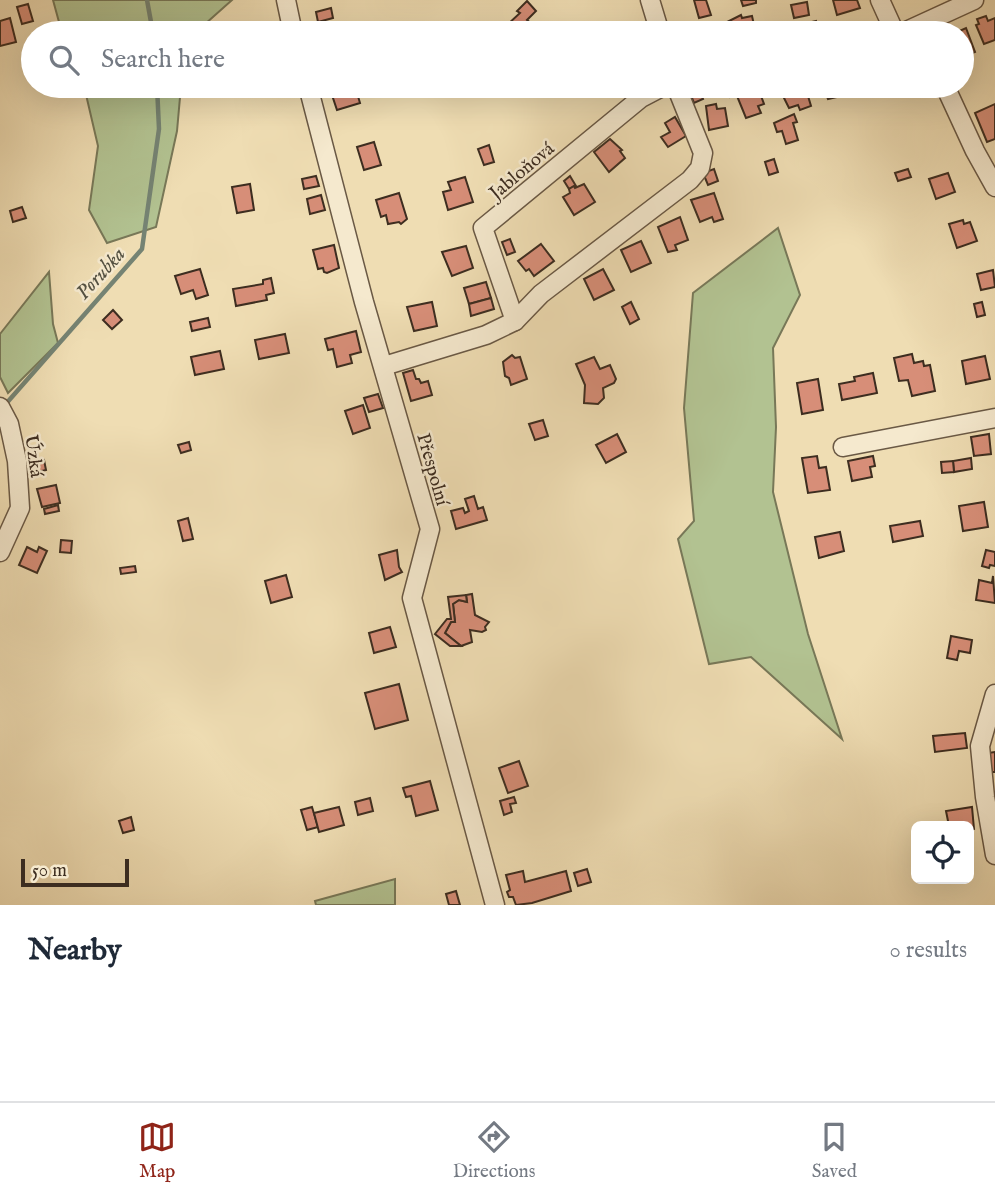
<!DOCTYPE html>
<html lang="en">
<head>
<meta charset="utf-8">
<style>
	:root { --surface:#fff; --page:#f2f2f3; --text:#1f2937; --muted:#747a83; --line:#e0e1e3; --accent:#8f2418 }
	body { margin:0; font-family:"IM FELL English",serif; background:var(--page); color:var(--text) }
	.controls { position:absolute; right:21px; bottom:21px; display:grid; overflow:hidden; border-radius:10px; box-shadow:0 7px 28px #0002 }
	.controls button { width:63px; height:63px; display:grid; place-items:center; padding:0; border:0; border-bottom:2px solid var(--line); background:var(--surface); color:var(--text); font:35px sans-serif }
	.scale { position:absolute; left:21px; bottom:18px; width:108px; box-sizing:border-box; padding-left:7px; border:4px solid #3d2d20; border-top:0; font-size:19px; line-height:24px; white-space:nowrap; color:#3d2d20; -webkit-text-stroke:5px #f5e9ce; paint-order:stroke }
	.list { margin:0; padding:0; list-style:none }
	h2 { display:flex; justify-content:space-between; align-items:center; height:91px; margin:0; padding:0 28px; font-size:30px }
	h2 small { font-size:23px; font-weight:400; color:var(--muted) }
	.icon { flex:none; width:38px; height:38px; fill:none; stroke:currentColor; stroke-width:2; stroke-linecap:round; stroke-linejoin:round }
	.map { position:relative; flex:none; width:995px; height:905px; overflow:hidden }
	.search { position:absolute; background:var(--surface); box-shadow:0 7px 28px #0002; left:21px; right:21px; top:21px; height:77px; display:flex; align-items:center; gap:18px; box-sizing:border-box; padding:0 24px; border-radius:38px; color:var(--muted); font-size:26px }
	.sheet { height:196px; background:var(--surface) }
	nav { display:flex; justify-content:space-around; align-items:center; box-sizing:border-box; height:98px; border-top:2px solid var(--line); background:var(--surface); font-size:19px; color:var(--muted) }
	nav a { display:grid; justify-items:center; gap:4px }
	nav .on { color:var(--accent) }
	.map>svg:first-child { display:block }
	.green { fill:#b2c291; stroke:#787858; stroke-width:2 }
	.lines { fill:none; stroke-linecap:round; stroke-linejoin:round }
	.stream { stroke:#758373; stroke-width:4.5 }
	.building { fill:#d78e78; stroke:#3d2d20; stroke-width:2 }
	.minor-casing { stroke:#6a5945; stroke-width:21 }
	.minor { stroke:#f5e9ce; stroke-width:18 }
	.labels { text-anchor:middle; stroke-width:5; stroke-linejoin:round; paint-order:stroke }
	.street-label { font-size:19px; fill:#3d2d20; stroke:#f5e9ce }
	.water-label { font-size:21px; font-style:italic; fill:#545142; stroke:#f5e9ce }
</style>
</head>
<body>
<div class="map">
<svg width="995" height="905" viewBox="0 0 995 905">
	<rect width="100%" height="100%" fill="#efddb3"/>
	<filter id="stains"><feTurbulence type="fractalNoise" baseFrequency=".00286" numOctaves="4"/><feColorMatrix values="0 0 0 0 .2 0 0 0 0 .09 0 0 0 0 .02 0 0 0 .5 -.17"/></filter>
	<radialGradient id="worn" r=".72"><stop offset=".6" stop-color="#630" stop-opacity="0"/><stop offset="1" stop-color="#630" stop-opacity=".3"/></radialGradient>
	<g class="green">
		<polygon points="53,0 232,0 195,33 62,33"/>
		<polygon points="84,86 181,86 177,131 156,227 107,243 89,210 98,146"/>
		<polygon points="778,228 800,295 773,348 776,427 773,492 808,634 842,739 751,657 709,664 678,539 694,521 684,408 693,293"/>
		<polygon points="49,272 53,324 58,343 8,393 0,377 0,334"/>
		<polygon points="395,879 395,905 316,905 315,901"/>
	</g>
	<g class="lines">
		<g class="stream">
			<polyline points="147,0 153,33"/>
			<polyline points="4,406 142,249 159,129 157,86"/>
		</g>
	</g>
	<g class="building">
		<polygon points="694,0 706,0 711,15 699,18"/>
		<polygon points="741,0 756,0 756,3 743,6"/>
		<polygon points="833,0 857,0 860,8 837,15"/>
		<polygon points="527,1 536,11 527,20 532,24 522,33 515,33 507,25 520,13 517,11"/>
		<polygon points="807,2 809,15 794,18 791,5"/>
		<polygon points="28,4 33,21 22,24 17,7"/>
		<polygon points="331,8 333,18 318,22 316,12"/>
		<polygon points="741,15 742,18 752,16 754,25 749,26 751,33 731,33 727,22"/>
		<polygon points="986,16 988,21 995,18 995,40 984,44 976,25 979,24 977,19"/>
		<polygon points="10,18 16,42 0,46 0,21"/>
		<polygon points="816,21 817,29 812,30 813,33 797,33 795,26"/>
		<polygon points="703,27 704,33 682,33 682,32"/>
		<polygon points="966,28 975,52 962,57 962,33 955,33"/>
		<polygon points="329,86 355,86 360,103 337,110"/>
		<polygon points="726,86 735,86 738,94 730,97"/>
		<polygon points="750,86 752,86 754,89 758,88 764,104 758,106 761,113 746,118 737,96 744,93 742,89"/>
		<polygon points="783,86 805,86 811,106 800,110 798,105 789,108 781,92 785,91"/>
		<polygon points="823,86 844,86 845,89 836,91 837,97 828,99"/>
		<polygon points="698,87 703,99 694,103 689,90"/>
		<polygon points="716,104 717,109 725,108 728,126 709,130 706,106"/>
		<polygon points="995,104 995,139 987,142 975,113"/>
		<polygon points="794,114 797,122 793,123 798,140 786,144 782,131 777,132 774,123"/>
		<polygon points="675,117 686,136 668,147 661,137 670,132 665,123"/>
		<polygon points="610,139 622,150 620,151 625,158 609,172 594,152"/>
		<polygon points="374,142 381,165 364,170 357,147"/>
		<polygon points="489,145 494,162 484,165 478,149"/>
		<polygon points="774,159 778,172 769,175 765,162"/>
		<polygon points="714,169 718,181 708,185 703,173"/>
		<polygon points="908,169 911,177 898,181 895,173"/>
		<polygon points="948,173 955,192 936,199 929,179"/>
		<polygon points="316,176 319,186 304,189 302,179"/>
		<polygon points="570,176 576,186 569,189 564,181"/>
		<polygon points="465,177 473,202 448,210 443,192 451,190 448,182"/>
		<polygon points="250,184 254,210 237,213 232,187"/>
		<polygon points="584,184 595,202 574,215 563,197 570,193 569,189 574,186 575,188"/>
		<polygon points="399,193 407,219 401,224 399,222 388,224 386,215 381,217 376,200"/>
		<polygon points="714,193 723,219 714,222 712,217 700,222 691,200"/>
		<polygon points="321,195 325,210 310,214 307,199"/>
		<polygon points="22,207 26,218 13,222 10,211"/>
		<polygon points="680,217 688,240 675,245 677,250 668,252 658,227"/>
		<polygon points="963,220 964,224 970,222 977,241 957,248 949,224"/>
		<polygon points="510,239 515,252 507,255 502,242"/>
		<polygon points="641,241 651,263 631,272 621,250"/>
		<polygon points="541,244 554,261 534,276 529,269 526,271 518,261"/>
		<polygon points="334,245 339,268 327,273 324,272 323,268 318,269 313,250"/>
		<polygon points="466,246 473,268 452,276 442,252"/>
		<polygon points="200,269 208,295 196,299 193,290 181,294 175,276"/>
		<polygon points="603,269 614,290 594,300 584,279"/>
		<polygon points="993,270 995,287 981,290 977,274"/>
		<polygon points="271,278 274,293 266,295 267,300 236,306 233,289 263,284 263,280"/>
		<polygon points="486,282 491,298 469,304 464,288"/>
		<polygon points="491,298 494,309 471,316 469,304"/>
		<polygon points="432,302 437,326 414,331 407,307"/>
		<polygon points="631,302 639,319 630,324 622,307"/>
		<polygon points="982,302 985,315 977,317 974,304"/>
		<polygon points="113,310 122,320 112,329 103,320"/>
		<polygon points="208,318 210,327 192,331 190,322"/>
		<polygon points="356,331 361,352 350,355 352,363 337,367 333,349 328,350 325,339"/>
		<polygon points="285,334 289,353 259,359 255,340"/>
		<polygon points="220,351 224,369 195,375 191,357"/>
		<polygon points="912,354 914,363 923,361 924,366 930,365 935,391 912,396 908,380 899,381 894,358"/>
		<polygon points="512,355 515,358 520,357 527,379 511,385 509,378 505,376 503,362"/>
		<polygon points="985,356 990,379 966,384 962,361"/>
		<polygon points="594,357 600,369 610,365 616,379 614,383 603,388 604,398 598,404 584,403 585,385 576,364"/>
		<polygon points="413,370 416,379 419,379 421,383 428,381 432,395 411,401 403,373"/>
		<polygon points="873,373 877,393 842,400 839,384 855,381 854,377"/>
		<polygon points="818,379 823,410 802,414 797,383"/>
		<polygon points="378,394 383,408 369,412 364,398"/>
		<polygon points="363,405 370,428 353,434 345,411"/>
		<polygon points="543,420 548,436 535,440 529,424"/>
		<polygon points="617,434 626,452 606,463 596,445"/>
		<polygon points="989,434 991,454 974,456 971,437"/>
		<polygon points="189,442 191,450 181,453 178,445"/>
		<polygon points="817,456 819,468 826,467 830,490 808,493 802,458"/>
		<polygon points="873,456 875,466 870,467 872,477 852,481 848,461"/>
		<polygon points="971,458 972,469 954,472 953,461"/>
		<polygon points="44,460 46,470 33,473 31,463"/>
		<polygon points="953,461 954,472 942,473 941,462"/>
		<polygon points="56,485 60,503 42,507 37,489"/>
		<polygon points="474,496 478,509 483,507 487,520 456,529 451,511 463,508 465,513 469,511 465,499"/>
		<polygon points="984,502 988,527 963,531 959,506"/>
		<polygon points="58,505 59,511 45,514 44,509"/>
		<polygon points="188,518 193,539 183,541 178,521"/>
		<polygon points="920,521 923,536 893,542 890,526"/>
		<polygon points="840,532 844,551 819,558 815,537"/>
		<polygon points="61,540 72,541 71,553 60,552"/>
		<polygon points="27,547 37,552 39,547 47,551 37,573 19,565"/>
		<polygon points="397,550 399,567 402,572 385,580 379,555"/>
		<polygon points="986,550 995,552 995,566 990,565 989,568 982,566"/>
		<polygon points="135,566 136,572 121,574 120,568"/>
		<polygon points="286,575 292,597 271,603 265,581"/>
		<polygon points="993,576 995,603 976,600 979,580 992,583"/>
		<polygon points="472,594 475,615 489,622 485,627 486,630 482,632 470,630 472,642 461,646 445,633 451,622 455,622 453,604 459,600 467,602 466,595"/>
		<polygon points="466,595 467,602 459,600 453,604 455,622 451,622 445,633 461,646 450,646 435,634 447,619 451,619 448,597"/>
		<polygon points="390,627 396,647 374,653 369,633"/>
		<polygon points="951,636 972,640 970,653 959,651 957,660 947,658"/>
		<polygon points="399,684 408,720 375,729 365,693"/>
		<polygon points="965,733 967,748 935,752 933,736"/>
		<polygon points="995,752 995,772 992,772 988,753"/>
		<polygon points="519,761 528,786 508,793 499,768"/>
		<polygon points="430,781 438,810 416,816 411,796 406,797 403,788"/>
		<polygon points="514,797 516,803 510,804 512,812 504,815 500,801"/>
		<polygon points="370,798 373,811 358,815 355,802"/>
		<polygon points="312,807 318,827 307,830 301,810"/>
		<polygon points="339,807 344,825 319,832 314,813"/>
		<polygon points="972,807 974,829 969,830 969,826 949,826 946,811"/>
		<polygon points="131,817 134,830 123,833 119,821"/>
		<polygon points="587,869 591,882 578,886 574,873"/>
		<polygon points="523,871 525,882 566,871 571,891 532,903 516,905 513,897 509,897 507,892 510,890 506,875"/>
		<polygon points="456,891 460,905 449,905 446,894"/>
	</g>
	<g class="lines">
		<defs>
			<g id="minor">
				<polyline points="286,0 293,33"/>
				<polyline points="650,0 660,33"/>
				<polyline points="880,0 895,33"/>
				<polyline points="902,33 974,0"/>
				<polyline points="308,86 364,302 430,529 412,598 495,905"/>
				<polyline points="945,86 975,151 995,187"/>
				<polyline points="515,321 483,228 641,98 664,86"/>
				<polyline points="384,366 486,335 515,321 541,294 690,180 700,168 703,153 676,86"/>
				<polyline points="0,407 9,424 17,461 20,508 0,552"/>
				<polyline points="843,447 995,418"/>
				<polyline points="995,694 980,746 985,797 995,855"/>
			</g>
		</defs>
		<use href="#minor" class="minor-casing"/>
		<use href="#minor" class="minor"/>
	</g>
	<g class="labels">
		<g class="street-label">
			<text transform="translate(521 170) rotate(-40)" y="7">Jabloňová</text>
			<text transform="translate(35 456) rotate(82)" y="7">Úzká</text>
			<text transform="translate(434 469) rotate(74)" y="7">Přespolní</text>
		</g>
		<g class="water-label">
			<text transform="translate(100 273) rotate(-48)" y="7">Porubka</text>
		</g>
	</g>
	<rect width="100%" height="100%" filter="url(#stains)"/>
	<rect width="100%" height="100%" fill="url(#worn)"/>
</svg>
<div class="controls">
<button><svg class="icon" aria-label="locate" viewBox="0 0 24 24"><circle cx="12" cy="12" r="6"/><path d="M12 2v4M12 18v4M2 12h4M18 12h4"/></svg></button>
</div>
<div class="scale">50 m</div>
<div class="search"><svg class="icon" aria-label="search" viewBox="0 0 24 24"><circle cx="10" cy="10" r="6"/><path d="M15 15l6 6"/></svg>Search here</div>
</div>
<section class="sheet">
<h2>Nearby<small>0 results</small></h2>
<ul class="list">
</ul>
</section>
<nav>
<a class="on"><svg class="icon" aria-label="map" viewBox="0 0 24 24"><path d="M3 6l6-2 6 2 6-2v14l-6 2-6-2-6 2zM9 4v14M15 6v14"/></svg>Map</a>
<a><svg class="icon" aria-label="directions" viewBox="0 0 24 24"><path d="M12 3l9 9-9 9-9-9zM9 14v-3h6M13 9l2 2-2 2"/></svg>Directions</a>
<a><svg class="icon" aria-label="saved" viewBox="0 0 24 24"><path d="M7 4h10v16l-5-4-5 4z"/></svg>Saved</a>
</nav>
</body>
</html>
